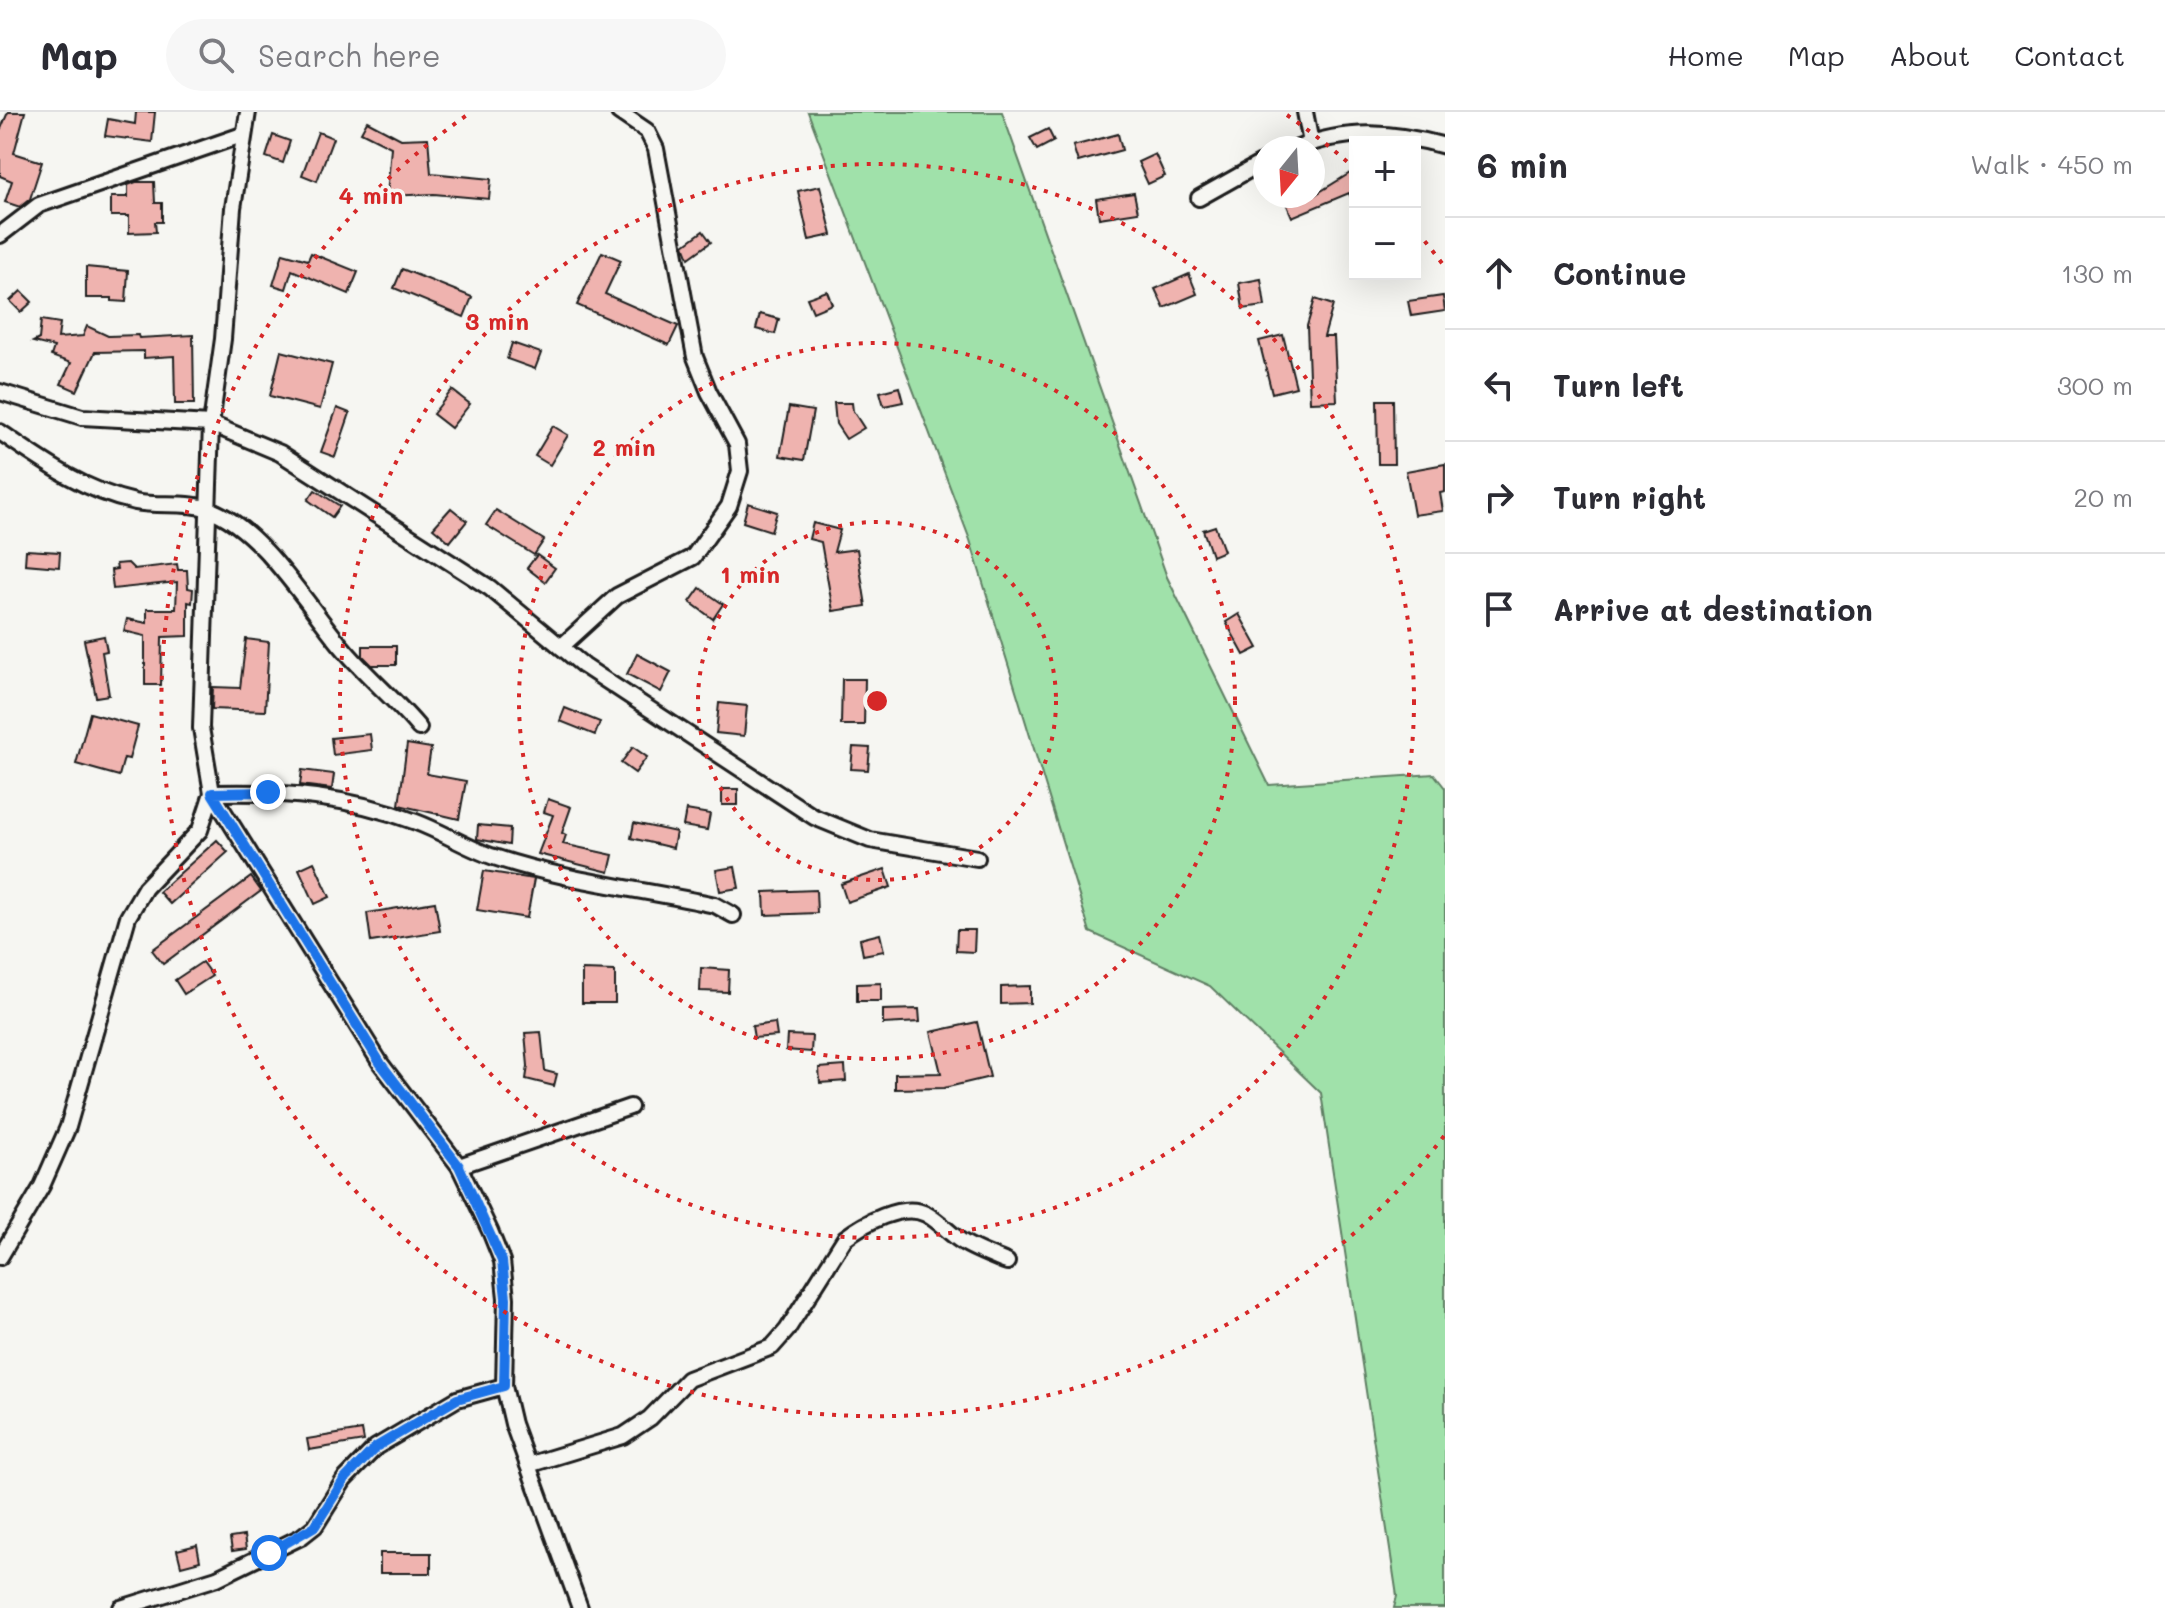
<!DOCTYPE html>
<html lang="en">
<head>
<meta charset="utf-8">
<style>
	:root { --surface:#fff; --page:#f7f7f7; --text:#2b2b33; --muted:#7c7c81; --line:#e1e1e2 }
	body { margin:0; font-family:Mali,sans-serif; background:var(--page); color:var(--text) }
	.controls { position:absolute; right:24px; top:24px; display:grid; overflow:hidden; border-radius:0px; box-shadow:0 8px 32px #0002 }
	.controls button { width:72px; height:72px; display:grid; place-items:center; padding:0; border:0; border-bottom:2px solid var(--line); background:var(--surface); color:var(--text); font:40px sans-serif }
	.compass { position:absolute; left:1253px; top:24px; width:72px; height:72px; border-radius:50%; background:var(--surface); box-shadow:0 8px 32px #0002; rotate:198deg }
	.stop { position:absolute; width:24px; height:24px; margin:-18px; border:6px solid #1a73e8; border-radius:50%; background:#fff }
	.stop.end { background:#1a73e8; border-color:#fff; box-shadow:0 2px 8px #0008 }
	.list { margin:0; padding:0; list-style:none }
	h2 { display:flex; justify-content:space-between; align-items:center; height:104px; margin:0; padding:0 32px; font-size:34px }
	h2 small { font-size:26px; font-weight:400; color:var(--muted) }
	.list li { display:grid; grid-template-columns:52px 1fr auto; gap:24px; align-items:center; box-sizing:border-box; height:112px; padding:0 32px; border-top:2px solid var(--line) }
	.list b { display:block; font-size:30px; white-space:nowrap }
	.list em { font-size:26px; font-style:normal; color:var(--muted) }
	.icon { flex:none; width:44px; height:44px; fill:none; stroke:currentColor; stroke-width:2; stroke-linecap:round; stroke-linejoin:round }
	.map { position:relative; flex:none; width:1445px; height:1496px; overflow:hidden }
	header { display:flex; align-items:center; gap:48px; box-sizing:border-box; height:112px; padding:0 40px; background:var(--surface); border-bottom:2px solid var(--line) }
	header strong { font-size:38px }
	nav { display:flex; gap:44px; margin-inline-start:auto; font-size:28px }
	.search { width:560px; height:72px; background:var(--page); display:flex; align-items:center; gap:20px; box-sizing:border-box; padding:0 28px; border-radius:44px; color:var(--muted); font-size:30px }
	main { display:flex }
	aside { flex:1; background:var(--surface) }
	.map>svg:first-child { display:block }
	.green { fill:#a0e1aa; stroke:#5e7e63; stroke-width:2 }
	.building { fill:#efb3af; stroke:#1c1c1c; stroke-width:2 }
	.lines { fill:none; stroke-linecap:round; stroke-linejoin:round }
	.street-casing { stroke:#1c1c1c; stroke-width:20 }
	.street { stroke:#f6f6f2; stroke-width:14 }
	.route { stroke:#1a73e8; stroke-width:10 }
	.ring { fill:none; stroke:#d62828; stroke-width:4; stroke-dasharray:4 8 }
	.centre { fill:#d62828; stroke:#f6f6f2; stroke-width:4 }
	.ring-label { font-size:24px; text-anchor:middle; font-weight:bold; fill:#d62828; stroke:#f6f6f2; stroke-width:7; stroke-linejoin:round; paint-order:stroke }
</style>
</head>
<body>
<header>
<strong>Map</strong>
<div class="search"><svg class="icon" aria-label="search" viewBox="0 0 24 24"><circle cx="10" cy="10" r="6"/><path d="M15 15l6 6"/></svg>Search here</div>
<nav><a>Home</a><a>Map</a><a>About</a><a>Contact</a></nav>
</header>
<main>
<div class="map">
<svg width="1445" height="1496" viewBox="0 0 1445 1496">
	<rect width="100%" height="100%" fill="#f6f6f2"/>
	<filter id="ink" filterUnits="userSpaceOnUse"><feTurbulence type="fractalNoise" baseFrequency=".0125" numOctaves="2"/><feDisplacementMap in="SourceGraphic" scale="16" xChannelSelector="R" yChannelSelector="G"/><feConvolveMatrix kernelMatrix="1 2 1 2 8 2 1 2 1" color-interpolation-filters="sRGB"/></filter>
	<g filter="url(#ink)">
		<polygon class="green" points="808,0 1002,0 1167,465 1269,673 1434,662 1445,676 1445,1496 1394,1496 1397,1484 1321,981 1210,874 1090,820 970,428"/>
		<g class="building">
			<polygon points="8,0 25,0 14,41 42,50 30,87 20,95 5,90 12,69 0,64 0,19"/>
			<polygon points="136,0 155,0 152,30 105,24 108,7 135,12"/>
			<polygon points="367,9 401,27 428,26 431,61 491,67 489,87 434,82 387,84 391,35 361,20"/>
			<polygon points="1048,17 1054,29 1037,38 1030,26"/>
			<polygon points="318,20 333,26 317,69 302,63"/>
			<polygon points="1118,22 1122,38 1078,50 1073,34"/>
			<polygon points="273,23 290,29 283,51 266,45"/>
			<polygon points="1155,42 1165,64 1148,72 1138,50"/>
			<polygon points="1355,58 1355,94 1349,81 1292,105 1283,84 1313,84"/>
			<polygon points="136,70 154,70 155,91 162,91 162,110 155,110 156,120 129,121 129,104 111,104 111,85 128,85 128,73"/>
			<polygon points="820,74 832,123 809,128 798,79"/>
			<polygon points="1134,81 1138,100 1099,106 1096,87"/>
			<polygon points="703,119 711,130 689,146 684,133"/>
			<polygon points="602,140 621,148 605,182 678,214 669,233 577,193"/>
			<polygon points="283,141 308,148 311,141 358,160 349,182 292,158 286,177 273,173"/>
			<polygon points="86,155 128,159 126,190 112,189 112,186 86,186"/>
			<polygon points="402,157 472,185 464,205 394,176"/>
			<polygon points="1189,162 1197,182 1164,196 1155,177"/>
			<polygon points="1261,167 1265,194 1243,197 1239,171"/>
			<polygon points="21,179 32,190 21,200 10,189"/>
			<polygon points="827,179 832,192 813,200 807,186"/>
			<polygon points="1443,184 1445,199 1411,204 1408,189"/>
			<polygon points="1315,187 1333,193 1324,225 1334,225 1337,289 1310,290 1307,214"/>
			<polygon points="760,202 779,207 775,222 756,217"/>
			<polygon points="41,208 60,211 58,226 83,224 87,214 108,224 138,223 139,226 193,223 194,292 175,292 174,244 144,246 144,239 95,240 77,279 61,272 71,251 51,244 54,235 33,230 39,227"/>
			<polygon points="1283,223 1296,275 1272,281 1259,229"/>
			<polygon points="512,231 541,241 535,257 507,247"/>
			<polygon points="281,239 332,252 320,297 270,284"/>
			<polygon points="899,275 903,290 884,294 880,280"/>
			<polygon points="452,278 470,292 451,316 433,302"/>
			<polygon points="1377,288 1393,288 1394,352 1378,352"/>
			<polygon points="834,291 852,291 853,299 864,316 846,327 836,312"/>
			<polygon points="789,295 813,299 804,348 780,344"/>
			<polygon points="337,296 350,301 335,345 321,340"/>
			<polygon points="553,314 568,323 550,353 535,344"/>
			<polygon points="1445,352 1445,380 1440,381 1443,399 1414,403 1406,359"/>
			<polygon points="315,378 340,394 332,405 308,388"/>
			<polygon points="748,391 777,400 771,419 743,410"/>
			<polygon points="451,396 467,409 450,430 433,416"/>
			<polygon points="496,398 544,428 534,443 486,413"/>
			<polygon points="813,411 840,418 834,440 857,437 866,494 833,499 821,430 809,427"/>
			<polygon points="1215,414 1224,439 1212,444 1203,418"/>
			<polygon points="26,438 60,440 59,455 25,452"/>
			<polygon points="537,443 555,456 545,470 527,456"/>
			<polygon points="128,451 134,457 177,452 178,458 187,458 188,476 193,477 192,491 188,490 188,524 162,525 161,573 145,573 145,524 124,519 127,507 147,511 147,497 176,497 177,470 113,477 111,458 117,457 116,452"/>
			<polygon points="700,476 723,492 713,507 690,490"/>
			<polygon points="1239,502 1258,536 1244,543 1226,510"/>
			<polygon points="104,524 107,539 102,540 109,583 96,585 84,528"/>
			<polygon points="246,527 269,530 265,599 212,597 213,575 240,576"/>
			<polygon points="363,534 396,534 396,553 372,553 363,544"/>
			<polygon points="637,542 671,560 661,580 627,562"/>
			<polygon points="842,567 865,567 864,613 841,613"/>
			<polygon points="719,591 747,594 744,624 716,621"/>
			<polygon points="565,596 600,610 595,623 560,609"/>
			<polygon points="90,601 138,614 129,647 124,646 119,664 76,652"/>
			<polygon points="370,622 372,638 333,643 331,626"/>
			<polygon points="407,632 431,636 427,662 466,669 459,707 399,693"/>
			<polygon points="633,635 647,645 635,661 621,651"/>
			<polygon points="853,635 870,636 868,658 851,657"/>
			<polygon points="302,658 334,662 332,677 300,673"/>
			<rect x="722" y="677" width="16" height="16"/>
			<polygon points="548,687 571,695 562,721 566,723 563,732 613,743 609,760 538,742 553,703 544,700"/>
			<polygon points="686,698 710,702 707,718 683,714"/>
			<polygon points="634,711 676,720 673,736 631,726"/>
			<polygon points="478,713 510,716 509,733 477,727"/>
			<polygon points="217,728 228,740 170,792 159,780"/>
			<polygon points="314,750 330,785 315,792 299,757"/>
			<polygon points="735,755 739,776 720,779 716,758"/>
			<polygon points="885,757 891,775 847,790 841,772"/>
			<polygon points="484,759 534,767 527,806 477,798"/>
			<polygon points="251,765 261,779 163,852 152,838"/>
			<polygon points="816,778 817,801 765,803 764,780"/>
			<polygon points="435,790 440,819 371,830 367,801"/>
			<polygon points="957,818 975,818 974,840 956,839"/>
			<polygon points="880,822 884,839 863,843 860,827"/>
			<polygon points="202,850 212,864 184,882 175,868"/>
			<polygon points="701,856 729,858 728,880 700,879"/>
			<polygon points="582,858 615,859 615,891 582,891"/>
			<polygon points="881,871 881,889 857,889 857,872"/>
			<polygon points="1030,874 1030,891 1001,892 1001,875"/>
			<polygon points="919,897 920,910 883,912 883,898"/>
			<polygon points="977,910 990,965 944,976 895,977 895,962 941,961 931,920"/>
			<polygon points="775,911 777,924 754,926 752,914"/>
			<polygon points="541,920 545,959 557,962 554,974 526,967 528,954 525,921"/>
			<polygon points="787,923 812,924 811,940 786,938"/>
			<polygon points="845,954 846,969 820,971 819,956"/>
			<polygon points="362,1318 364,1329 309,1338 307,1327"/>
			<polygon points="244,1424 246,1437 232,1439 230,1426"/>
			<polygon points="197,1433 200,1449 181,1454 177,1438"/>
			<rect x="380" y="1441" width="51" height="20"/>
		</g>
		<g class="lines">
			<defs>
				<g id="street">
					<polyline points="1305,0 1311,31"/>
					<path d="M1298,36C1347,16 1395,20 1445,34"/>
					<polyline points="1199,86 1265,49"/>
					<polyline points="0,123 39,93 242,23"/>
					<polyline points="0,280 82,305 211,312 280,341 490,476 584,554 814,705 870,728 977,746"/>
					<path d="M0,320C42,349 84,379 135,390C158,395 186,389 208,397C261,415 308,495 343,536C367,565 396,588 419,616"/>
					<polyline points="561,535 617,484 693,445 729,394 740,359 737,332 709,280 695,245 656,37 647,19 619,0"/>
					<polyline points="212,681 381,952 459,1054 490,1119 502,1149 506,1186 504,1274 513,1312 580,1496"/>
					<path d="M212,681C283,679 349,684 416,710C443,720 467,736 494,745C566,769 641,777 715,793L733,803"/>
					<polyline points="459,1054 630,995"/>
					<polyline points="0,1145 42,1074 68,1015 128,805 145,776 200,718 212,681 201,616 211,312 223,227 233,96 248,0"/>
					<path d="M528,1353L623,1324L650,1306L688,1267L772,1235L787,1218L845,1126C863,1112 902,1090 926,1102C939,1109 949,1121 961,1129C975,1138 992,1144 1007,1150"/>
					<polyline points="121,1496 217,1466 301,1425 315,1414 344,1368 376,1335 457,1287 504,1274"/>
				</g>
			</defs>
			<use href="#street" class="street-casing"/>
			<use href="#street" class="street"/>
		</g>
	</g>
	<g class="lines" filter="url(#ink)">
		<polyline class="route" points="268,680 212,681 381,952 459,1054 502,1149 506,1186 504,1274 457,1287 376,1335 344,1368 315,1414 269,1441"/>
	</g>
	<g class="ring">
		<circle cx="877" cy="589" r="179"/>
		<circle cx="877" cy="589" r="358"/>
		<circle cx="877" cy="589" r="537"/>
		<path d="M1444 1024A715 715 0 1 1 467 3M1287 3A715 715 0 0 1 1351 53M1417 120A715 715 0 0 1 1444 154"/>
	</g>
	<circle cx="877" cy="589" r="12" class="centre"/>
	<g class="ring-label">
		<text x="371" y="92">4 min</text>
		<text x="497" y="218">3 min</text>
		<text x="624" y="344">2 min</text>
		<text x="750" y="471">1 min</text>
	</g>
</svg>
<div class="controls">
<button>+</button>
<button>−</button>
</div>
<svg class="compass" viewBox="-18 -18 36 36"><path d="M0-13l5 13h-10z" fill="#e53935"/><path d="M0 13l5-13h-10z" fill="#7c7c81"/></svg>
<div class="stop" style="left:269px;top:1441px"></div>
<div class="stop end" style="left:268px;top:680px"></div>
</div>
<aside>
<h2>6 min<small>Walk · 450 m</small></h2>
<ul class="list">
<li><svg class="icon" aria-label="ahead" viewBox="0 0 24 24"><path d="M12 20V5M6 11l6-6 6 6"/></svg><div><b>Continue</b></div><em>130 m</em></li>
<li><svg class="icon" aria-label="left" viewBox="0 0 24 24"><path d="M17 20v-9H6M10 6l-5 5 5 5"/></svg><div><b>Turn left</b></div><em>300 m</em></li>
<li><svg class="icon" aria-label="right" viewBox="0 0 24 24"><path d="M7 20v-9h11M14 6l5 5-5 5"/></svg><div><b>Turn right</b></div><em>20 m</em></li>
<li><svg class="icon" aria-label="arrive" viewBox="0 0 24 24"><path d="M6 21V4h12l-3 4 3 4H6"/></svg><div><b>Arrive at destination</b></div></li>
</ul>
</aside>
</main>
</body>
</html>
